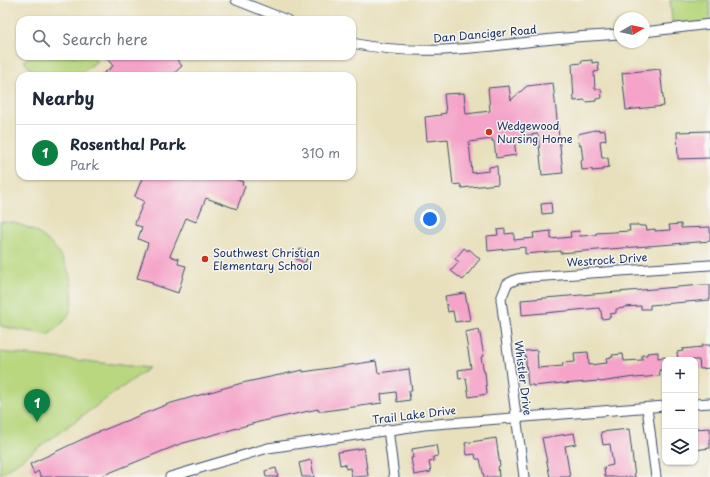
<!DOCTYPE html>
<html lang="en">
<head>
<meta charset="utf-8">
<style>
	:root { --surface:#fff; --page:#f6f6f7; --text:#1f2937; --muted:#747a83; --line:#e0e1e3; --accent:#0b8043 }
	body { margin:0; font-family:"Playpen Sans",sans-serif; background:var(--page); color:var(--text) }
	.controls { position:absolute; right:12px; bottom:12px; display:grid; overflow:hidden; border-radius:8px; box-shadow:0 1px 3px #0004 }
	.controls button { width:36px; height:36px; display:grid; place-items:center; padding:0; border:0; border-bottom:1px solid var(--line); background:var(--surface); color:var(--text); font:20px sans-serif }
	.compass { position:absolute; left:614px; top:12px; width:36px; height:36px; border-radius:50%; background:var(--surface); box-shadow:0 1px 3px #0004; rotate:81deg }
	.you { position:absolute; left:430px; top:219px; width:14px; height:14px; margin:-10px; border:3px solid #fff; border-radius:50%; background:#1a73e8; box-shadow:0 0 0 6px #1a73e833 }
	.badge { display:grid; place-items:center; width:26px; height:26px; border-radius:50%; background:var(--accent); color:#fff; font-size:13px; font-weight:700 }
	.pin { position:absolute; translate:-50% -33px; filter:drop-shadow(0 1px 2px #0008) }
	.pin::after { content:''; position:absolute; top:21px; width:14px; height:12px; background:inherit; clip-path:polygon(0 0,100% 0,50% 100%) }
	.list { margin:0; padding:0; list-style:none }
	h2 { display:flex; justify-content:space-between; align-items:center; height:52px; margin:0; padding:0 16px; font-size:17px }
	h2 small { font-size:13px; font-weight:400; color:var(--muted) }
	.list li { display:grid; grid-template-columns:26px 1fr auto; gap:12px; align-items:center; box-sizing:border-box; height:56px; padding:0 16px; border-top:1px solid var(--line) }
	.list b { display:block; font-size:15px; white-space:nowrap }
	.list p { margin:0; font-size:13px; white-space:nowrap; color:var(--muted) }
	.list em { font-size:13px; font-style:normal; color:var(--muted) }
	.icon { flex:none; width:22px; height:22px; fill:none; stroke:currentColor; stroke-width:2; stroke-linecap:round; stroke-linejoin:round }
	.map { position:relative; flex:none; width:710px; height:477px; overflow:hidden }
	.search { position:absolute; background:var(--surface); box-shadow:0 1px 3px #0004; left:16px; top:16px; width:340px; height:44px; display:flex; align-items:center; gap:10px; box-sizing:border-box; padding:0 14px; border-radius:12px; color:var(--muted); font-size:15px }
	.panel { position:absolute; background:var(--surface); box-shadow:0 1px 3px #0004; left:16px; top:72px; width:340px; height:108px; border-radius:12px }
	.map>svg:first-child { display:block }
	.green { fill:#b8d77f; stroke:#6a836e }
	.building { fill:#f5a3c8 }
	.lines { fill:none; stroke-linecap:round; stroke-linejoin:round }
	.minor-casing { stroke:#3a4a6c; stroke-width:11 }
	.minor { stroke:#fff; stroke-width:9 }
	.poi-dot { fill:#c8321e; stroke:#f6f6f2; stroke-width:1.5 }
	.labels { text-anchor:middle; stroke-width:3; stroke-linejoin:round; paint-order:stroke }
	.street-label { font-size:11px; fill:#1b2f5e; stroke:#f6f6f2 }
	.poi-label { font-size:11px; fill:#1b2f5e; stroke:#f6f6f2; text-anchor:start }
</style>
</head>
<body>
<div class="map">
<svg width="710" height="477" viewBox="0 0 710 477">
	<rect width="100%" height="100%" fill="#f6f6f2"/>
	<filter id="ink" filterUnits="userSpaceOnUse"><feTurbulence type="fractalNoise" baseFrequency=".025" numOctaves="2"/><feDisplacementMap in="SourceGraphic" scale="8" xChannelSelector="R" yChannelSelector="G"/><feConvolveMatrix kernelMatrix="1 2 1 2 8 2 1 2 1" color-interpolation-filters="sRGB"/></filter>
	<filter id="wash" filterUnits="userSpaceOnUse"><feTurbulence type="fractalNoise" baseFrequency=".012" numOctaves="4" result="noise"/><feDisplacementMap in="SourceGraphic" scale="16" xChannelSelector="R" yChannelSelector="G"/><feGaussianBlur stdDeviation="0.9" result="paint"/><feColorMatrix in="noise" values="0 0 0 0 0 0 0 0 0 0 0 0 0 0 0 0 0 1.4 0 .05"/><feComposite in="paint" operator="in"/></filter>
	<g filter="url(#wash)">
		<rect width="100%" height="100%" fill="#e8e0bc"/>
		<g class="green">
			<polygon points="670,0 710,0 710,24 673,28"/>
			<polygon points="30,56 92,56 97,61 78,76 36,76 24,61"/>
			<path d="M0,222C37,221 69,253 72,289C72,295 73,302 71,308C68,320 58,328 48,335L0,326Z"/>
			<polygon points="0,352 149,368 0,475"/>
		</g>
		<g id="blocks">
			<g class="building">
				<polygon points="105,56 174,56 182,66 171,76 100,76 113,66"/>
				<polygon points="592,60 592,63 598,62 599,71 594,72 595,89 601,89 602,98 596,99 596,101 586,102 585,100 574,101 572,64 582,63 581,61"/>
				<polygon points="660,69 664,106 626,110 622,73"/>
				<polygon points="553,83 563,173 542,175 538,134 515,137 514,139 516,155 496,158 494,141 492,141 492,139 469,142 472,173 489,171 489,167 497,166 498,184 462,188 460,184 453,185 448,139 427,141 425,117 441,115 440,114 446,113 444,94 464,93 466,114 490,111 488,88 509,86 511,100 527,86"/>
				<polygon points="599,129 599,131 605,130 606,140 600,141 602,158 608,158 609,167 603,168 603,170 592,171 592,169 582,170 581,160 583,160 581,144 579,145 578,134"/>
				<polygon points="710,131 710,158 678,159 677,132"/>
				<polygon points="143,176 227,176 243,182 242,185 245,186 237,209 206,198 196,222 186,218 170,256 179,259 178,264 186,266 178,293 152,284 152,282 137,278 148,243 138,239 142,227 135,225 135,223 144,201 135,197 135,196"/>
				<polygon points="551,203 552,213 542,214 541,204"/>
				<polygon points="681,224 681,228 710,227 710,241 560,253 560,251 525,254 525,247 488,251 487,236 498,235 497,230 505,229 505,234 514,233 514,240 534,238 533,233 551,231 551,239 571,237 570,232 579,231 580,236 596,235 596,233 630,231 629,225 639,225 640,226 646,226 647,230 655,229 655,231 670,230 669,225"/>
				<polygon points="464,248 468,251 469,249 480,259 463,280 451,271 459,262 455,259"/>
				<polygon points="300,249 309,252 305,263 296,259"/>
				<polygon points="702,285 710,285 710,300 650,305 650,309 641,309 641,306 624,307 624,308 616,309 616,313 610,314 610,318 602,319 601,311 600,311 599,308 522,315 521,300"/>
				<polygon points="465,293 470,320 455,322 453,311 448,312 445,296"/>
				<polygon points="479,329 484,356 481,357 484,372 485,372 487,394 469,397 466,378 459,379 458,370 471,368 465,332"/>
				<polygon points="702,345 710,345 710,368 700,369 699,360 678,360 677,352 683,351 682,349 702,347"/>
				<polygon points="537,350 538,368 563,366 562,363 575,362 574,353 588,352 589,365 607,363 606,358 613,357 612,355 623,354 624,361 642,360 642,355 647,355 647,353 658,352 658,358 665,357 665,370 659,370 660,376 634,378 634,377 600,382 599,381 563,384 563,383 533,386 533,385 528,385 525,351"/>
				<polygon points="376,361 378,373 409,369 412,391 409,391 410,400 397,402 396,392 381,394 382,403 325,411 318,411 318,409 259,422 180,444 99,477 41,477 38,471 34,474 30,464 91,435 168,404 242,383 303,370 303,372"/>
				<polygon points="710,428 710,448 695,450 695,429"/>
				<polygon points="629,429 635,477 605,477 604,467 613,465 610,444 603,445 601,432"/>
				<polygon points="574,433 576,444 565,446 570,477 550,477 542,438"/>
				<polygon points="496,438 500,466 498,467 499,477 484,477 480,459 476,459 475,454 467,455 465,443"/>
				<polygon points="436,445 438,456 433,457 434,461 429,462 431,472 414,475 411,458 413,458 412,449"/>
				<polygon points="364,448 368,476 352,477 350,468 346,469 345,464 340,465 338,452"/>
				<polygon points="311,460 314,477 302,477 299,463"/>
				<polygon points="276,468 278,477 266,477 265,471"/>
			</g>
		</g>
	</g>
	<g filter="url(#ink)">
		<use href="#blocks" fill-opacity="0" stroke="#3a4a6c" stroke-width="1"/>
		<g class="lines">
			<defs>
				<g id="minor">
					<polyline points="236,0 287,20"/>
					<polyline points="644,32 710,24"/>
					<path d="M352,43C415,57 480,48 544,40C569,37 595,36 620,34"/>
					<polyline points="695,404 710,403"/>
					<polyline points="647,408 656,477"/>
					<polyline points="388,429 394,477"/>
					<polyline points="170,477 268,448 424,425 665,406"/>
					<polyline points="524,477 501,299 507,284 517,279 531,277 710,265"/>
				</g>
			</defs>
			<use href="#minor" class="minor-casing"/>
			<use href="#minor" class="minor"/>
		</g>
	</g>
	<g class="poi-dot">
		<circle cx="489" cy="132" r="4"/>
		<circle cx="205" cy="259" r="4"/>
	</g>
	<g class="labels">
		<g class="street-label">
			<text transform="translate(485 34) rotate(-5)" y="4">Dan Danciger Road</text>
			<text transform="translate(607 260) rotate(-4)" y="4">Westrock Drive</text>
			<text transform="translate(523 378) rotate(83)" y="4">Whistler Drive</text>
			<text transform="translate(414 415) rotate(-7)" y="4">Trail Lake Drive</text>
		</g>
		<g class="poi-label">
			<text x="497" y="130">Wedgewood<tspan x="497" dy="13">Nursing Home</tspan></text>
			<text x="213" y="257">Southwest Christian<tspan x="213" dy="13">Elementary School</tspan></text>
		</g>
	</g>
</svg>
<div class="controls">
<button>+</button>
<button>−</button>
<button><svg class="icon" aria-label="layers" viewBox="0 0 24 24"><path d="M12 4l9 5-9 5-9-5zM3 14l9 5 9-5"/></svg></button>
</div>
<svg class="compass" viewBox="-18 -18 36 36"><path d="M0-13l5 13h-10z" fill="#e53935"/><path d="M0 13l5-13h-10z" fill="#747a83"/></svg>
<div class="you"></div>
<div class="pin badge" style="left:37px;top:422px">1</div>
<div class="search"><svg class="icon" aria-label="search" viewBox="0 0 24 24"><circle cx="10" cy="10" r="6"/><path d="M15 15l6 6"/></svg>Search here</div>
<section class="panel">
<h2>Nearby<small></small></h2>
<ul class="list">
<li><span class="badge">1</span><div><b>Rosenthal Park</b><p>Park</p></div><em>310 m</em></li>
</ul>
</section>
</div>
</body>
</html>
